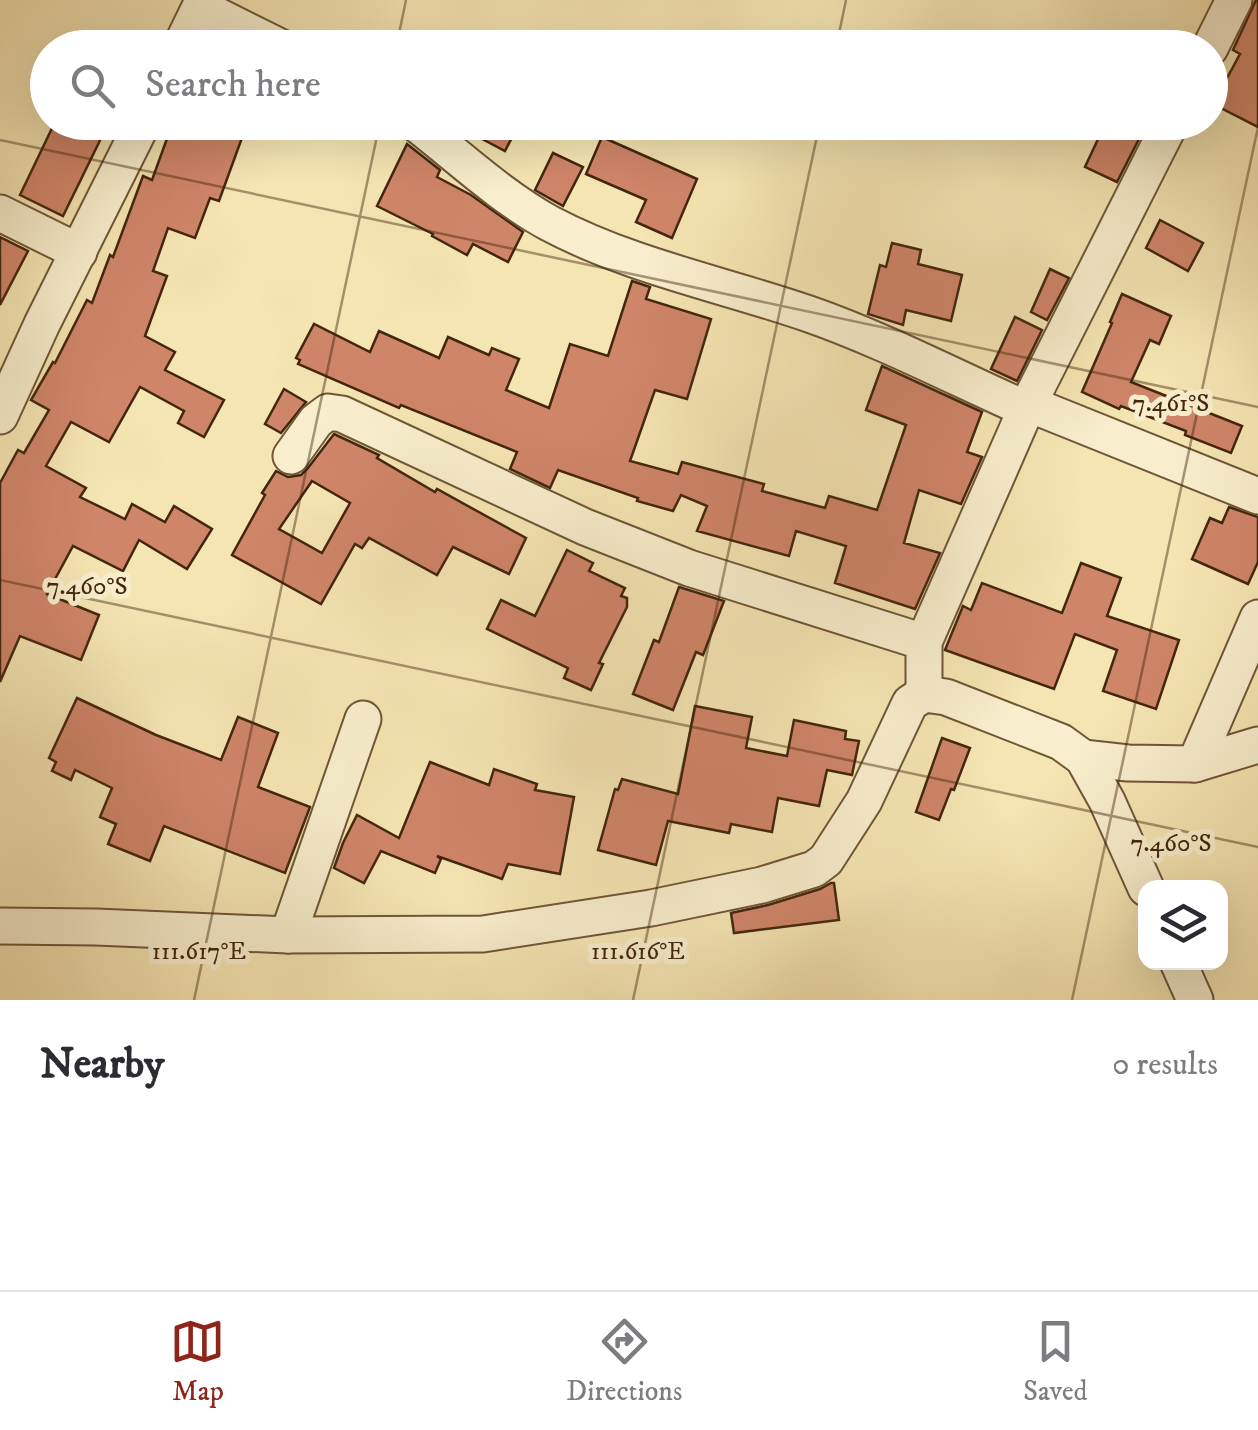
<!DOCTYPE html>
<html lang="en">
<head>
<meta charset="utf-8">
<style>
	:root { --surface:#fff; --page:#f2f2f3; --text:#2b2b33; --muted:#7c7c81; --line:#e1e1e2; --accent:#8f2418 }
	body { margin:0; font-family:"IM FELL DW Pica",serif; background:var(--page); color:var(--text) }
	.controls { position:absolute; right:30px; bottom:30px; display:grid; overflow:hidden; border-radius:20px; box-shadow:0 10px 40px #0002 }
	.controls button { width:90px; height:90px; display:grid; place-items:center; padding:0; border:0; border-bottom:2px solid var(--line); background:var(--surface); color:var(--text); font:50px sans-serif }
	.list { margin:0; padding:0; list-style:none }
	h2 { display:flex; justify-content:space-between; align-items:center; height:130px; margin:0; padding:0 40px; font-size:42px }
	h2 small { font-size:32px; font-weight:400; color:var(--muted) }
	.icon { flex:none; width:55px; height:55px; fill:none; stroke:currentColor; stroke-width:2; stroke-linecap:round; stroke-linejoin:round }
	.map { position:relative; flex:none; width:1258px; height:1000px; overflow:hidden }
	.search { position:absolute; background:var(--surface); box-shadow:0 10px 40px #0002; left:30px; right:30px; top:30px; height:110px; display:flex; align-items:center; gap:25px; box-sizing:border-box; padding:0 35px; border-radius:55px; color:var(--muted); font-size:38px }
	.sheet { height:290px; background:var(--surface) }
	nav { display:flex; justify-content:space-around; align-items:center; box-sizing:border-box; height:140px; border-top:2px solid var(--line); background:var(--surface); font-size:28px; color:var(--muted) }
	nav a { display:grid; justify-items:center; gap:5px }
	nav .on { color:var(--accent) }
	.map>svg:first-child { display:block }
	.building { fill:#cf8568; stroke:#43260e; stroke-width:2.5; fill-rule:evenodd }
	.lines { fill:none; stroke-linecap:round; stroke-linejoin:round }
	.minor-casing { stroke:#705637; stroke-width:39 }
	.minor { stroke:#f8eecd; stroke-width:35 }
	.ticks { fill:none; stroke:#43260e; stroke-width:2.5; stroke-opacity:0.45 }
	.ticks-label { font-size:25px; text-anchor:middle; fill:#43260e; stroke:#f8eecd; stroke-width:10; stroke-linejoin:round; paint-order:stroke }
</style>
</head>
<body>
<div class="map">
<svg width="1258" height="1000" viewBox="0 0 1258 1000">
	<rect width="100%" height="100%" fill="#f5e5b2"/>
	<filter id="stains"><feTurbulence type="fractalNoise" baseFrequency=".002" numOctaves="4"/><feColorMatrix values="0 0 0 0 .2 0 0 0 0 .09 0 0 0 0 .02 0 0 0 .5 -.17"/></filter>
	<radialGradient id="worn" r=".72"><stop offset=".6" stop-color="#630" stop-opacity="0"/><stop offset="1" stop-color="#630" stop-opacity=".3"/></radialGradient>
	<g class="building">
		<polygon points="1256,0 1258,0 1258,127 1213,104 1240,54 1233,50"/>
		<polygon points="55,122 109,122 63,216 20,195"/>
		<polygon points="173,122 240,122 234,132 243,135 219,201 210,198 195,238 168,228 153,271 167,276 145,336 175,352 165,370 224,400 204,437 178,423 184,411 140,387 109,442 71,422 46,466 86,488 80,497 125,519 132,504 165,522 174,506 212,529 187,569 139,540 123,571 73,546 47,594 99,615 81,660 20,636 0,682 0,483 18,450 24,453 49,410 31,400 53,362 55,363 87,300 92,303 110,255 113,257 143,176 152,180"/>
		<polygon points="450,122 520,122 505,151"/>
		<polygon points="1106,122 1125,122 1143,131 1117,182 1085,167"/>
		<polygon points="602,137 697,179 672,238 636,222 646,200 586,174"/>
		<polygon points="407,144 440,170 437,177 471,195 523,232 508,262 473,244 467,255 432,236 433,234 377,206"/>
		<polygon points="553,153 583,167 563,206 535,190"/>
		<polygon points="1160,220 1203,243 1188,271 1146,248"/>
		<polygon points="0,237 28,251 0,305"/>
		<polygon points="892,243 921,250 918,264 962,275 951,321 906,310 903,325 868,314 880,265 886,267"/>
		<polygon points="1050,269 1069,278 1047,320 1031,312"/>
		<polygon points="632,281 650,287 646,299 711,319 687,399 655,390 630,461 678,474 682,462 764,484 762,491 825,508 829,496 877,510 906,425 866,410 882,366 982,412 967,452 982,457 961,504 919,490 904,543 940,553 915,609 835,583 846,546 796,531 789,556 697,531 707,506 681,495 673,511 637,501 638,498 558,470 550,488 510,469 517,452 401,405 399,408 298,364 300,360 296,358 314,324 370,352 379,331 439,358 448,337 489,355 492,348 519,359 506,390 549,408 570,344 608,356"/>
		<polygon points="1122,294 1171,316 1159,344 1150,340 1131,382 1242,426 1231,453 1185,435 1186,431 1121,406 1119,409 1082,392 1112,323 1110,322"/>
		<polygon points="1015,317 1042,330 1017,381 991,369"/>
		<polygon points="284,389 306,402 281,433 265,424"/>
		<path d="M334,434L379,455L377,458L435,492L437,489L526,538L509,574L453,547L437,575L369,538L362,548L355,544L321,604L232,555L265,495L262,493L276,471L288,477L301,475L308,468ZM312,481L350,503L322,553L279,529Z"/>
		<polygon points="1229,507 1258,517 1258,562 1248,584 1192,559 1210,518 1222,523"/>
		<polygon points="567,550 593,563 589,571 625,588 621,596 627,598 627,607 599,663 603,664 591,690 564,678 568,668 487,629 501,600 535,616"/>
		<polygon points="1081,563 1121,578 1107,616 1179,640 1156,709 1103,691 1117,650 1075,634 1054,689 945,650 963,606 971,610 982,583 1062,613"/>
		<polygon points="679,587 724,601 703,655 696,652 673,710 633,694 654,640 659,642"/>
		<polygon points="77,698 156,735 221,760 238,717 278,733 258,787 310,807 285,873 164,826 150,861 108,844 116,824 100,817 112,788 75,770 71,780 52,771 56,762 49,758"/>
		<polygon points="695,706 752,717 746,748 787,756 794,720 846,731 845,739 859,741 852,775 827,770 819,806 778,798 772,832 731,824 729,833 668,821 656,865 598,850 615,789 618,790 622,779 678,794"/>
		<polygon points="942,738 970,748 954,790 951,789 939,820 916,812"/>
		<polygon points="430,762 489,785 494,769 537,784 535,790 574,797 560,874 508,864 502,879 437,856 441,859 435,873 381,851 364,883 334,868 343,843 357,815 399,838"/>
		<polygon points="831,883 834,883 839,920 734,933 731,913 768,905 820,889"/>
	</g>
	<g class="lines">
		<defs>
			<g id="minor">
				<polyline points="180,48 200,7 282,48"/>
				<polyline points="1210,48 1234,0"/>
				<path d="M414,122C458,156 500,196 549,223C630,266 722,284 809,314C881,339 956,378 1026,409"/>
				<polyline points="0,213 79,252"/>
				<polyline points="1029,404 1258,496"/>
				<polyline points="0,416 42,324 143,122"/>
				<polyline points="291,456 316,421 328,412 342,414 585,527 689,568 924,642"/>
				<polyline points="924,694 924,642 1026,409 1171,122"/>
				<polyline points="1083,758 1128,763 1195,764 1258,745"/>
				<polyline points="1195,764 1258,618"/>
				<polyline points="0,926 96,927 288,935 483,934 651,908 762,885 814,869 826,860 864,801 910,703 924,694 946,697 1061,742 1083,758 1107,801 1146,888"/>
				<polyline points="288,935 363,719"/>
				<polyline points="1178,962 1195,1000"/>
			</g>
		</defs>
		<use href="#minor" class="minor-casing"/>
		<use href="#minor" class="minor"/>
	</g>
	<path class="ticks" d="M396,48L406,0M836,48L846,0M0,140L1258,407M0,580L1258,847M194,1000L380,122M633,1000L820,122M1072,1000L1258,127"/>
	<g class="ticks-label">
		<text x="1171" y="411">7.461°S</text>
		<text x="87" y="594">7.460°S</text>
		<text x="1171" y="851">7.460°S</text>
		<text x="199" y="959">111.617°E</text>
		<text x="638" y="959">111.616°E</text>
	</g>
	<rect width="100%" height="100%" filter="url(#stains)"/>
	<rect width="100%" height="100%" fill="url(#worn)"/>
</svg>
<div class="controls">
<button><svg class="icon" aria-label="layers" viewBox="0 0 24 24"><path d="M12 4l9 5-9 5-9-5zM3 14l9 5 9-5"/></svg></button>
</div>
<div class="search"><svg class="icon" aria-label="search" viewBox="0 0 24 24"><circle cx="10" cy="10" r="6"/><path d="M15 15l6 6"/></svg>Search here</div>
</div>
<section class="sheet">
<h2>Nearby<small>0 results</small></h2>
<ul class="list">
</ul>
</section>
<nav>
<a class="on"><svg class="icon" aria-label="map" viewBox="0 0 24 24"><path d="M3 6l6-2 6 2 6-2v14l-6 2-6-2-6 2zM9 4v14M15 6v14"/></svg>Map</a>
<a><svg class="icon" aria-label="directions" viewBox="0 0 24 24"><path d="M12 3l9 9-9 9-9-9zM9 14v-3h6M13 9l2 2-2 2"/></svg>Directions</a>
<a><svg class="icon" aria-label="saved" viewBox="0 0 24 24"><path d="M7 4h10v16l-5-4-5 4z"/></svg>Saved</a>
</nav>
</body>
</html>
